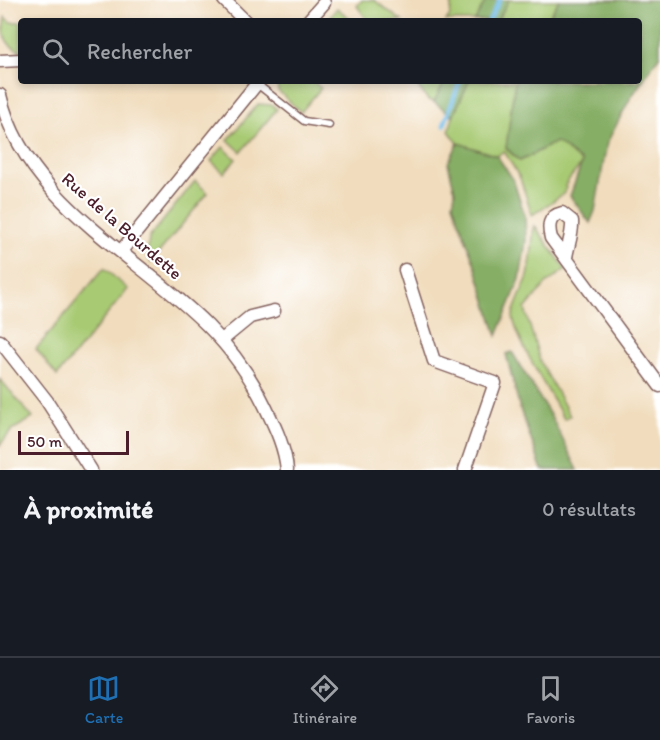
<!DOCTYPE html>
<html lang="fr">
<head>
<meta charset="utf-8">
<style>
	:root { --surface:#171b24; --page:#242831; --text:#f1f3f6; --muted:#9ea1a6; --line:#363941; --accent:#1f6fb2 }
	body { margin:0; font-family:Itim,sans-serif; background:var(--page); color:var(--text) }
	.scale { position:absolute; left:18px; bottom:15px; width:111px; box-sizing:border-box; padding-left:6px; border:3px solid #4a1f2b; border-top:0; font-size:16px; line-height:21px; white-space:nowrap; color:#4a1f2b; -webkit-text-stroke:4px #fff; paint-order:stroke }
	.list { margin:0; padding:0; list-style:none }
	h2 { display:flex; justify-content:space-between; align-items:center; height:78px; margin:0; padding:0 24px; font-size:26px }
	h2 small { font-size:20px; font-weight:400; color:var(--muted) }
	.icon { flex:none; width:33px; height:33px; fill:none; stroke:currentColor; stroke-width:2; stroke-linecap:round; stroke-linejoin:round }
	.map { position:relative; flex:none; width:660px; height:470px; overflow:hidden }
	.search { position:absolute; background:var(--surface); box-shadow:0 3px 9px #0003; left:18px; right:18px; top:18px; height:66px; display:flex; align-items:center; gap:15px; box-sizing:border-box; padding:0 21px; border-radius:6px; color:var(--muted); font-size:22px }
	.sheet { height:186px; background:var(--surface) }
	nav { display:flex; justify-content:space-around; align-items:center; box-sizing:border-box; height:84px; border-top:2px solid var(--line); background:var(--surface); font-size:16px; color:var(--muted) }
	nav a { display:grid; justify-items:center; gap:3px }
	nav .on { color:var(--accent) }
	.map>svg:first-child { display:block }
	.green { fill:#a8ca73; stroke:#79744f; stroke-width:1.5 }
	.forest { fill:#86ae65; stroke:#686648; stroke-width:1.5 }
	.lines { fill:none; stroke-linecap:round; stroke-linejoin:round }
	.stream { stroke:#6ebce8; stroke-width:4.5 }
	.service-casing { stroke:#84625e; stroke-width:9 }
	.minor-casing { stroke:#84625e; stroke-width:15 }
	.service { stroke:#fff; stroke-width:6 }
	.minor { stroke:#fff; stroke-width:12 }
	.labels { text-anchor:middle; stroke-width:4.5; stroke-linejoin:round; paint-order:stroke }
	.street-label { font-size:18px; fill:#4a1f2b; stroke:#fff }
</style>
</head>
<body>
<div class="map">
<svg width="660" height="470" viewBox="0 0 660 470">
	<rect width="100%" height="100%" fill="#fff"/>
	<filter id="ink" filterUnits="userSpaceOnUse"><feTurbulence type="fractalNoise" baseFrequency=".0167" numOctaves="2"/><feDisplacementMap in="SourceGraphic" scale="12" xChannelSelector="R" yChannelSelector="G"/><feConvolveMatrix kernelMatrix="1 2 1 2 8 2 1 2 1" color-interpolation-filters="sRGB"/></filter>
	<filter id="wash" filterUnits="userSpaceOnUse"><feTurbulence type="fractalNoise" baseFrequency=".008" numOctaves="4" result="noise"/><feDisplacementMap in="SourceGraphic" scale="24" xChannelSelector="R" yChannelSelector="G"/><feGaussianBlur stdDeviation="1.35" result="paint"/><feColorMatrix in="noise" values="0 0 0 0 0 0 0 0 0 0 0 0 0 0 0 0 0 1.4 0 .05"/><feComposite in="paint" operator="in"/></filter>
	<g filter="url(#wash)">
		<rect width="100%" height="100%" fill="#f1ddbe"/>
		<g class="green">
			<polygon points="362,0 374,0 402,21 368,21 357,6"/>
			<polygon points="452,0 486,0 475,21 446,21 450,16"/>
			<polygon points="509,0 559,0 547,21 497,21"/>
			<polygon points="337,8 352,20 351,21 326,21"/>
			<path d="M5,17L10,22H21V51C4,45 2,34 5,17Z"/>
			<polygon points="277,81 312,81 321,88 301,112 278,91"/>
			<polygon points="414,81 445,81 434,102 428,100"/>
			<polygon points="469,81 515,81 506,149 520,161 556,141 582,163 567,182 565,193 532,215 520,178 504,151 497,156 458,143 449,131 453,116"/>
			<polygon points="258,104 272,105 277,109 241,152 228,140"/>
			<polygon points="223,147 236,159 224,173 211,161"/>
			<polygon points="195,181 208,193 151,262 147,257 149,238"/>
			<path d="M534,225L566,269L546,284L525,309L540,361L570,416L564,419C553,399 513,335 513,315C514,308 525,285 528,276C532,260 532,241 534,225Z"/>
			<polygon points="104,268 128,289 57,376 36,349"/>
			<polygon points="0,379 33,418 12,430 0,445"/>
		</g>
		<g class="forest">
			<polygon points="486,0 509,0 497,21 475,21"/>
			<polygon points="559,0 660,0 660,55 630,99 607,143 595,211 590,223 570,196 582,162 556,142 520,161 506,148 515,81 639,81 639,21 547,21"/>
			<polygon points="445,81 469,81 453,116 434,102"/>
			<polygon points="458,143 497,156 513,179 525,216 526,241 520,279 497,336 476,268 453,204 455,192 448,163"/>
			<polygon points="512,352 552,418 578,470 542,470 520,409 506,354"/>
		</g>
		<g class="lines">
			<g class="stream">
				<polyline points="489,21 500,0"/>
				<polyline points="444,125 460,81"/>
			</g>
		</g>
	</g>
	<g filter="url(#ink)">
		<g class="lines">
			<defs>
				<polyline id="service" points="257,84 304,121 329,125"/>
				<g id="minor">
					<polyline points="224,0 245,21"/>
					<polyline points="308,21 324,3"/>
					<polyline points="0,61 21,60"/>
					<path d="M0,95C24,200 136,254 207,325C231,349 250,375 265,406C275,427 285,447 287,470"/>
					<polyline points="121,251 259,81"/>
					<path d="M566,257C568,245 573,233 572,221L562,213C548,216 548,227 551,238L660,386"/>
					<polyline points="405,270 434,361 495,383 465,470"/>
					<polyline points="222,340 250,317 274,311"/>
					<polyline points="0,341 47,401 91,470"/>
				</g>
			</defs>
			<use href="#service" class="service-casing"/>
			<use href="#minor" class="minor-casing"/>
			<use href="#service" class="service"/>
			<use href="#minor" class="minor"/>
		</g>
	</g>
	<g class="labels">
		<g class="street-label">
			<text transform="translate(122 226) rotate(41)" y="6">Rue de la Bourdette</text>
		</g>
	</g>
</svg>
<div class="scale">50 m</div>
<div class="search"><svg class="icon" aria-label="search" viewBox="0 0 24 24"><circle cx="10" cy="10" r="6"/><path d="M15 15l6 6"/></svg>Rechercher</div>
</div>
<section class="sheet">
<h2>À proximité<small>0 résultats</small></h2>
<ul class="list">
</ul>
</section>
<nav>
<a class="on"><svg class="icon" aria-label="map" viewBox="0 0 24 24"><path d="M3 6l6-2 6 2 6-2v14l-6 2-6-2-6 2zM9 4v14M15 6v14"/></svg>Carte</a>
<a><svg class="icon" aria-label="directions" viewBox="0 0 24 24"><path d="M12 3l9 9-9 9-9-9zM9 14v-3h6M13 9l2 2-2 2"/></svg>Itinéraire</a>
<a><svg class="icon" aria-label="saved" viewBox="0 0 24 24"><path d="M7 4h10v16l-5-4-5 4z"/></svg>Favoris</a>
</nav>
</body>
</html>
